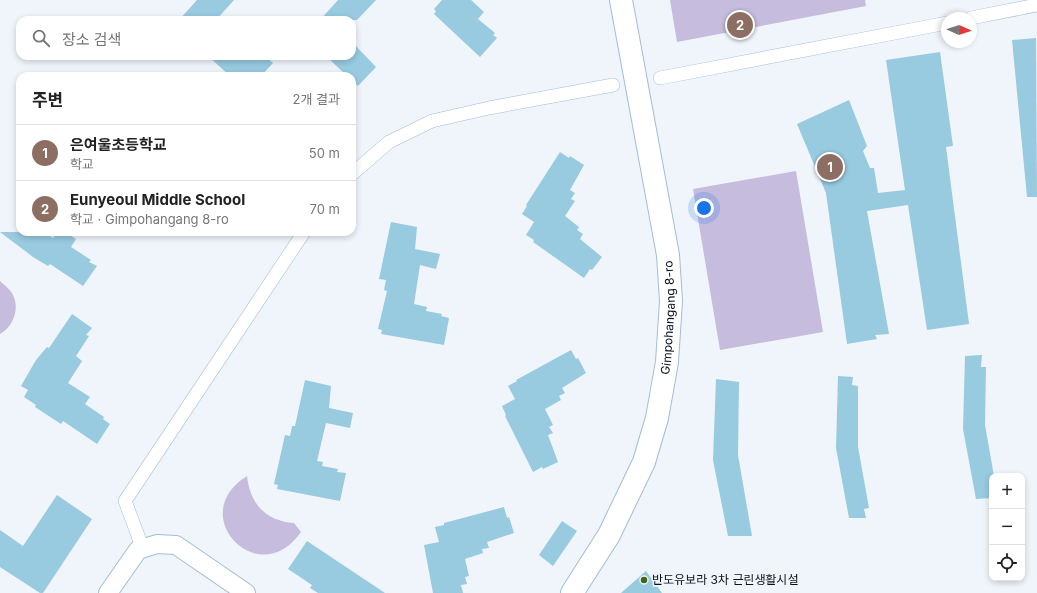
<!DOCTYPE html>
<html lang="ko">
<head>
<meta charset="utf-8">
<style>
	:root { --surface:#fff; --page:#f2f2f2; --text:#222; --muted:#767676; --line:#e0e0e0; --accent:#43641a }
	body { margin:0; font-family:Inter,"Noto Sans KR",sans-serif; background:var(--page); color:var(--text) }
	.controls { position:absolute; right:12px; bottom:12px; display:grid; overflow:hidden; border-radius:8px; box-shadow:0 2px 6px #0003 }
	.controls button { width:36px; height:36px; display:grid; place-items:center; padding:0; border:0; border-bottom:1px solid var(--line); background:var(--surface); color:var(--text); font:20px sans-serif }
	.compass { position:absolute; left:941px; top:12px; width:36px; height:36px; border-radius:50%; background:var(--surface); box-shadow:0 2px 6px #0003; rotate:93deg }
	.you { position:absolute; left:704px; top:208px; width:14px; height:14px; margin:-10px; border:3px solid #fff; border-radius:50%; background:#1a73e8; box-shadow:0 0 0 6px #1a73e833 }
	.badge { display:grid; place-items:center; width:26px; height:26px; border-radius:50%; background:var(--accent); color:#fff; font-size:13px; font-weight:700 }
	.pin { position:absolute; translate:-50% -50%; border:2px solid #fff; box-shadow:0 1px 4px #0006 }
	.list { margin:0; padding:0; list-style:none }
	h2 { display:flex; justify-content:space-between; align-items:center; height:52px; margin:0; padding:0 16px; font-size:17px }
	h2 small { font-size:13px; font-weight:400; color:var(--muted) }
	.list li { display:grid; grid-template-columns:26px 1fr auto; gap:12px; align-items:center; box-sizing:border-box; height:56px; padding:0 16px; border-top:1px solid var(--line) }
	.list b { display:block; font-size:15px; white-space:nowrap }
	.list p { margin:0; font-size:13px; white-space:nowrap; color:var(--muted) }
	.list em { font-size:13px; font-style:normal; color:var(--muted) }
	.icon { flex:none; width:22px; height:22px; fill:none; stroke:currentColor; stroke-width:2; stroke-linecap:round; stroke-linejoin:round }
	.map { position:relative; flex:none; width:1037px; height:593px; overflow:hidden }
	.search { position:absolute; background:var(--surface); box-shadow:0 2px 6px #0003; left:16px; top:16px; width:340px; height:44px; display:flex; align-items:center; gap:10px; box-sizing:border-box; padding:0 14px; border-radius:12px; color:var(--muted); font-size:15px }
	.panel { position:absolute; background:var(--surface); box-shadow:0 2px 6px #0003; left:16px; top:72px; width:340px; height:164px; border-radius:12px }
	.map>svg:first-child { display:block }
	.green { fill:#c6bcde }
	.building { fill:#98cae0 }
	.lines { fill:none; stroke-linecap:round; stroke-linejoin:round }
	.pedestrian-casing { stroke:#a2bcd9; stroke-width:14 }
	.minor-casing { stroke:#a2bcd9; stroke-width:20 }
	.tertiary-casing { stroke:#a2bcd9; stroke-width:24 }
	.pedestrian { stroke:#fff; stroke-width:13 }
	.minor { stroke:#fff; stroke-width:18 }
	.tertiary { stroke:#fff; stroke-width:22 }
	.poi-dot { fill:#43641a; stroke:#f0f5fb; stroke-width:1.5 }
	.labels { text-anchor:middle; stroke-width:3.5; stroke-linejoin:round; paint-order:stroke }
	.street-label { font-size:12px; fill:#09121c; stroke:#f0f5fb }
	.poi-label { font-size:12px; fill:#09121c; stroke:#f0f5fb; text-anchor:start }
</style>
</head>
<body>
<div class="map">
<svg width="1037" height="593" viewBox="0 0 1037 593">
	<rect width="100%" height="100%" fill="#f0f5fb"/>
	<g class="green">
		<polygon points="670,0 865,0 866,6 677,42"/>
		<polygon points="796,171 823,332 720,350 693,189"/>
		<path d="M0,281C4,285 11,290 13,295C20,309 13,327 0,334Z"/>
		<path d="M247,476C250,504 266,521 294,523L301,532C259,593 184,515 247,476Z"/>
	</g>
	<g class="building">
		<polygon points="197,0 234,0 216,20 179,20"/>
		<polygon points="338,0 376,0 357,20 320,20"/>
		<polygon points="442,0 471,0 484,12 478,19 495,33 493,35 497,38 480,57 434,14 436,11 434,9"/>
		<polygon points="1036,38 1037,197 1027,197 1012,40"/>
		<polygon points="352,42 376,67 358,86 352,80 352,76 347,76 326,56 352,56"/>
		<polygon points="940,52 953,146 946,147 969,324 927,330 908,205 867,211 889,334 875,335 877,339 847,344 826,193 797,124 849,100 867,146 863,151 870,168 874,168 878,193 905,190 886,60"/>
		<polygon points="208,56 265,56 273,63 261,76 230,76"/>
		<polygon points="560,152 569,158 570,156 584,165 570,190 575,193 571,199 575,201 565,216 579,227 577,230 583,234 580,239 602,257 592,270 590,269 584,278 533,242 534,240 526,235 534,222 522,214 527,206 526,205"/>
		<polygon points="391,222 417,227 415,249 440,254 436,269 420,265 414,304 427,307 426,311 442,314 441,316 449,318 444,345 381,334 382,330 378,329 387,291 384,290 386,280 379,279"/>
		<polygon points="0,232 44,232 53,238 57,232 65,232 76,239 71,247 91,260 89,262 97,266 83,286 50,264 48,266 33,257"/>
		<polygon points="72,314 92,328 86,335 89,336 76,356 82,361 68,383 90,397 85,404 104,417 103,419 110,424 97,444 63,421 61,424 35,407 36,405 24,397 28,390 21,386 36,360 47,347 49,348"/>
		<polygon points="571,350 576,359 578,358 586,373 562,388 565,393 559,396 561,400 545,409 553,425 549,427 553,433 548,435 558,462 543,469 542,467 533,472 505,416 506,415 502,406 515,399 508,386 517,381 516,380"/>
		<polygon points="982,355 981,367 986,367 985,425 994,476 992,476 992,498 976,499 963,429 965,356"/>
		<polygon points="838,376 853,377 852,385 858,386 858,447 869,508 864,509 866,518 849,518 836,448"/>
		<polygon points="716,379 739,382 738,455 752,536 728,536 713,460"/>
		<polygon points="305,380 331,386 329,408 353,413 350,428 326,423 317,461 323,462 322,466 338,469 337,472 346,473 340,501 277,489 278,485 274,484 285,435 290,436 292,426 295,426"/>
		<polygon points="57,495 92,519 43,593 40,593 0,567 0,530 23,546"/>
		<polygon points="504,507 507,518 509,517 514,533 487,542 489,548 482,549 483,553 465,559 469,576 465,577 467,584 461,585 463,593 433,593 424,545 439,542 435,527 444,525 444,523"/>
		<polygon points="562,521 577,531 553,566 539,555"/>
		<polygon points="307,541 385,593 318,593 310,588 312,585 288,569"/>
		<polygon points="646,571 662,593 621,593"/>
	</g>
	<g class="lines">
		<defs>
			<g id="pedestrian">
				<polyline points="971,18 1037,5"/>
				<polyline points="660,78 947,23"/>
				<polyline points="352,174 389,142 432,121 489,108 613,85"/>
				<polyline points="143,549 125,501 304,232"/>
			</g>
			<polyline id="minor" points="108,593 138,550 157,544 176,545 246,593"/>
			<g id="tertiary">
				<path id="s1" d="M572,593L609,535L644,462L657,418L667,362L671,301L668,255L621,0"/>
			</g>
		</defs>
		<use href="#pedestrian" class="pedestrian-casing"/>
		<use href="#minor" class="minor-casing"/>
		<use href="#tertiary" class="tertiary-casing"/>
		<use href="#pedestrian" class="pedestrian"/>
		<use href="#minor" class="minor"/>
		<use href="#tertiary" class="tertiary"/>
	</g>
	<circle class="poi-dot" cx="644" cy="580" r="4"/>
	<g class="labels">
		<g class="street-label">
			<text dy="4" stroke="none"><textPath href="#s1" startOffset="297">Gimpohangang 8-ro</textPath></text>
		</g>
		<g class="poi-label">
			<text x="652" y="584">반도유보라 3차 근린생활시설</text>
		</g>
	</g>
</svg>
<div class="controls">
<button>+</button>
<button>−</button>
<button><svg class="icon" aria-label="locate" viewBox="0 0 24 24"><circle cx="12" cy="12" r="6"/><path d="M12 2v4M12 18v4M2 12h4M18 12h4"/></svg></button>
</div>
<svg class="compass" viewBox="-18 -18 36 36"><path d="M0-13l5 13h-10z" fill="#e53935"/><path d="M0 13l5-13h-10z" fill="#767676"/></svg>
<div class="you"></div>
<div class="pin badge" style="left:830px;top:167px;background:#8d6e63">1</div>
<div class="pin badge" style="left:740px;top:25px;background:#8d6e63">2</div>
<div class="search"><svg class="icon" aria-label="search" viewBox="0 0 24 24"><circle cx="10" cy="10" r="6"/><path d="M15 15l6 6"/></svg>장소 검색</div>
<section class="panel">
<h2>주변<small>2개 결과</small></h2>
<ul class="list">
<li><span class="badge" style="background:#8d6e63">1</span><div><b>은여울초등학교</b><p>학교</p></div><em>50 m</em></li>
<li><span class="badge" style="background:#8d6e63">2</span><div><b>Eunyeoul Middle School</b><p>학교 · Gimpohangang 8-ro</p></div><em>70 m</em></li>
</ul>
</section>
</div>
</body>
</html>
